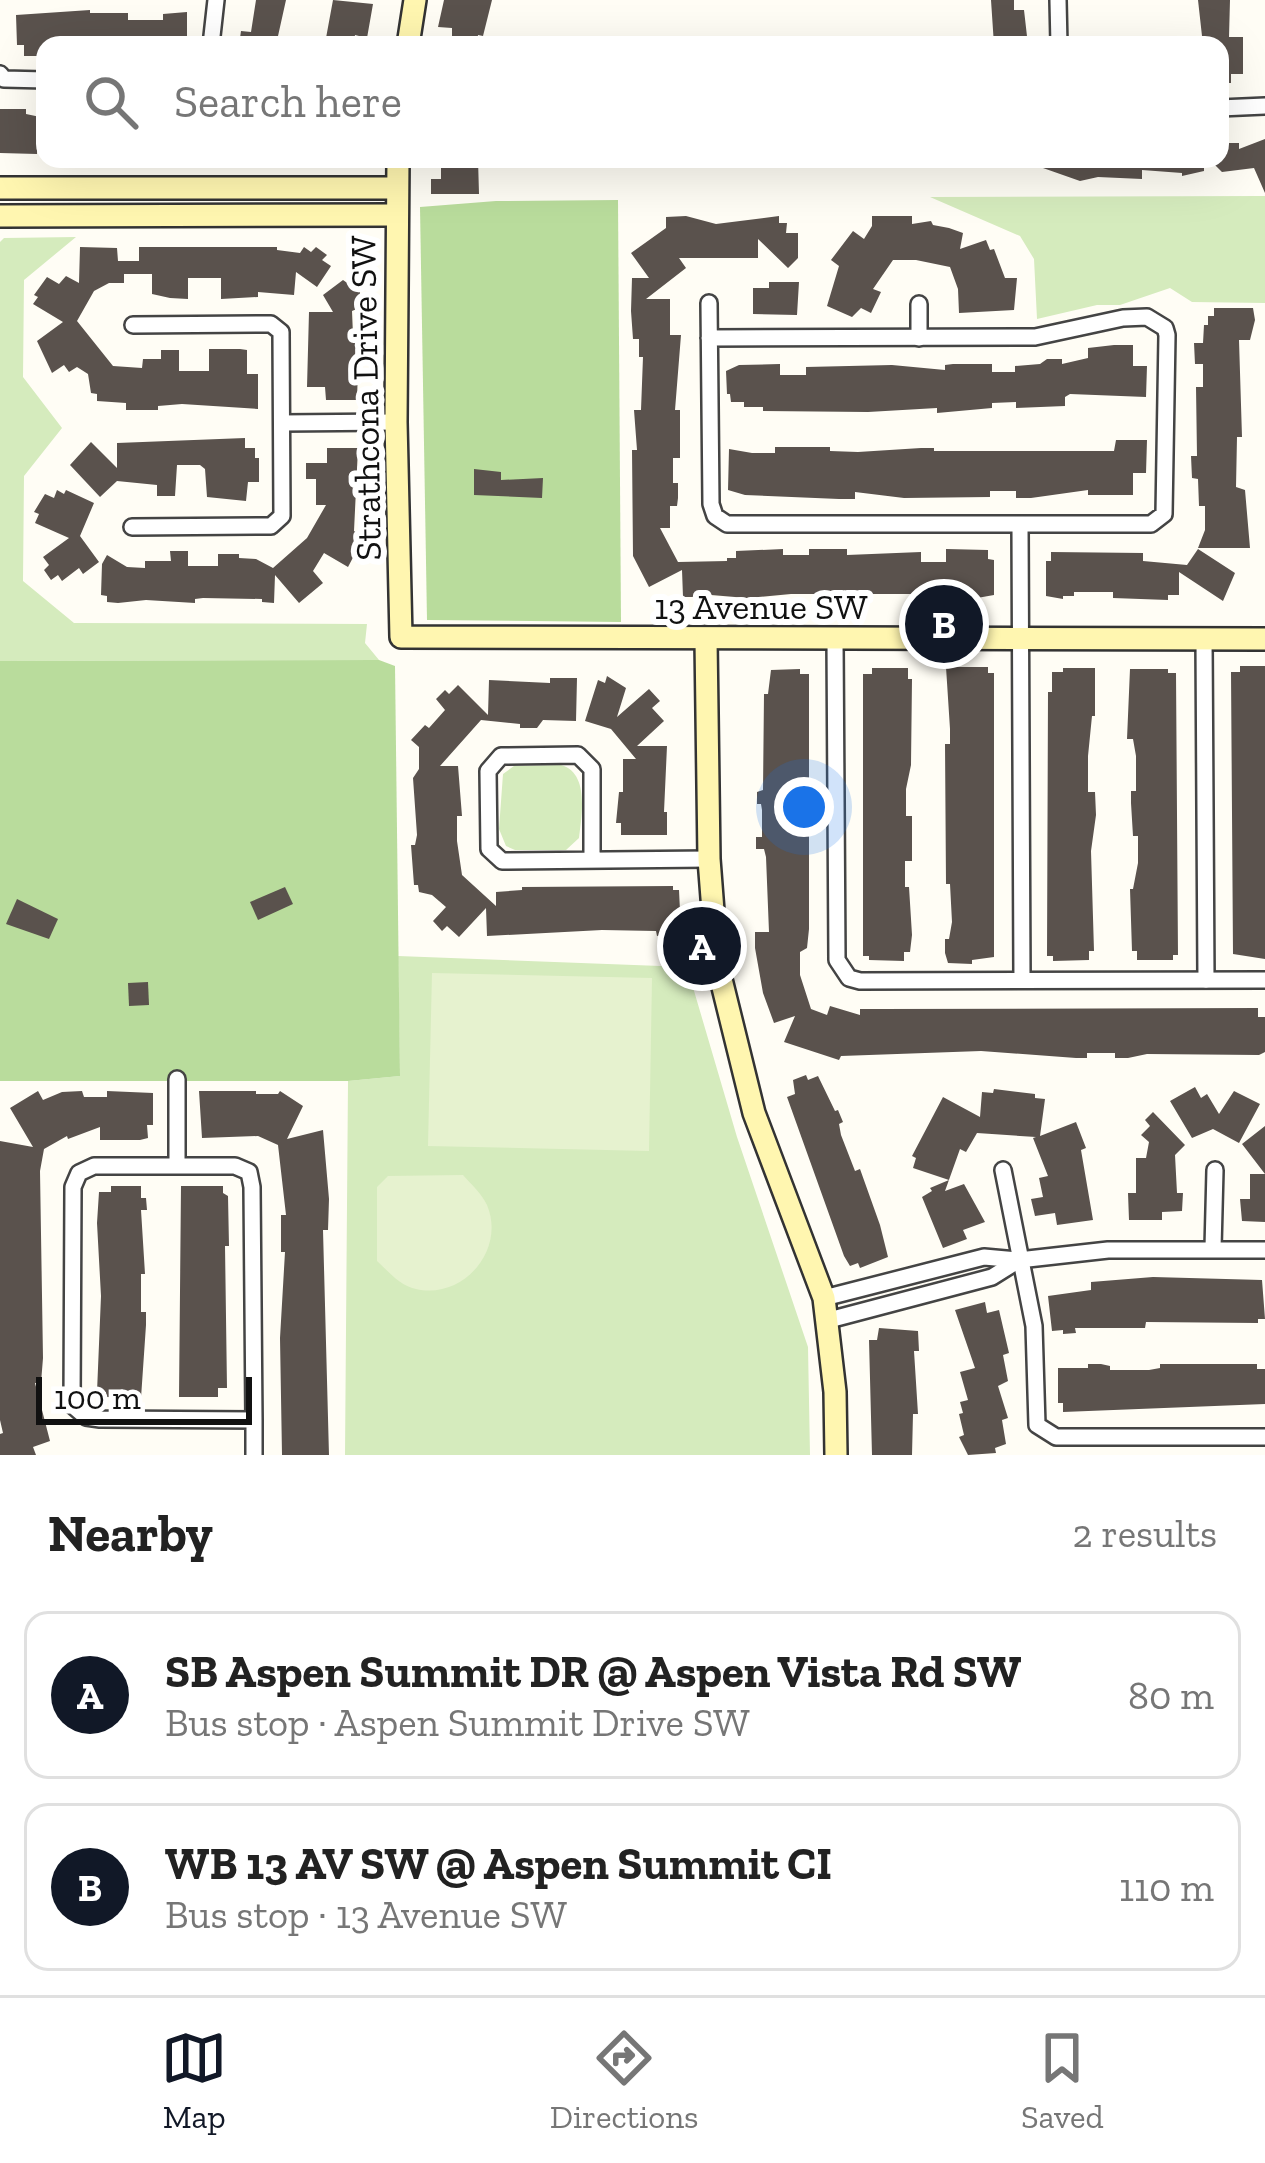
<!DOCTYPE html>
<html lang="en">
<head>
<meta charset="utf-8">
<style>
	:root { --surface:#fff; --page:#f2f2f2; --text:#222; --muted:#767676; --line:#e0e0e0; --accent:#111827 }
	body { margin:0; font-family:"Zilla Slab",serif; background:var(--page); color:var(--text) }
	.scale { position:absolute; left:36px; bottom:30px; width:216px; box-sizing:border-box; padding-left:12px; border:6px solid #111; border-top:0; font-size:33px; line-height:42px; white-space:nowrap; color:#111; -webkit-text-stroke:9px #fff; paint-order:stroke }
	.you { position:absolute; left:804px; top:807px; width:42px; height:42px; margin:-30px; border:9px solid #fff; border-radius:50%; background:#1a73e8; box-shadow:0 0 0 18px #1a73e833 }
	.badge { display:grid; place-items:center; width:78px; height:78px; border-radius:50%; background:var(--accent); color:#fff; font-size:39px; font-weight:700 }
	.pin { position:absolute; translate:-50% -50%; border:6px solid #fff; box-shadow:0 3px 12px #0006 }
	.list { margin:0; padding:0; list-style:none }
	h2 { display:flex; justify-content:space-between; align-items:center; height:156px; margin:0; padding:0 48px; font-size:51px }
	h2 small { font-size:39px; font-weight:400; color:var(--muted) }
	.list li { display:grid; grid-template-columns:78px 1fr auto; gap:36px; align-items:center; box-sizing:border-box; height:168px; margin:0 24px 24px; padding:0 24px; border:3px solid var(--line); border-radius:24px }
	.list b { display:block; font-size:45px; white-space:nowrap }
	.list p { margin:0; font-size:39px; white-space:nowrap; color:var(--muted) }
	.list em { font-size:39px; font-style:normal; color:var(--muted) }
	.icon { flex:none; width:66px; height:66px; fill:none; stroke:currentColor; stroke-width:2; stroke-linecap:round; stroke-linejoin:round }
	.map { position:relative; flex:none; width:1265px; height:1455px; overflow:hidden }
	.search { position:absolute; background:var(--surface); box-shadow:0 12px 48px #0002; left:36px; right:36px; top:36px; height:132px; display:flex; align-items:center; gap:30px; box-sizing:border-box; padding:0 42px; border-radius:24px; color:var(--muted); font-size:45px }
	.sheet { height:540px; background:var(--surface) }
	nav { display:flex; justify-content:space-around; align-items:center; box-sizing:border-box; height:168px; border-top:3px solid var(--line); background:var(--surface); font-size:33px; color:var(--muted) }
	nav a { display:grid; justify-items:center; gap:6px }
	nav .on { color:var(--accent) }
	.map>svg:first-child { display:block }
	.green { fill:#d5ebbd }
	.forest { fill:#b9dc9c }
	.pitch { fill:#e6f2cf }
	.building { fill:#5a524d }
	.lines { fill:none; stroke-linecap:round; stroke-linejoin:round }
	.street-casing { stroke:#444; stroke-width:20 }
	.secondary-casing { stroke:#333; stroke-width:26 }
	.street { stroke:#fff; stroke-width:15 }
	.secondary { stroke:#fff6b0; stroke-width:21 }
	.labels { text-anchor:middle; stroke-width:12; stroke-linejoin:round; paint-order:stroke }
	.street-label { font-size:36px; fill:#111; stroke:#fff }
</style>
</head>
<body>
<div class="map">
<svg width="1265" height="1455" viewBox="0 0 1265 1455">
	<rect width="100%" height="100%" fill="#fffdf5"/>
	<g class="green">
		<polygon points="1265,196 1265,303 1192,302 1170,288 1120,305 1097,305 1037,319 1034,259 1020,236 930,197"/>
		<polygon points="76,237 24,280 23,377 62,428 24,476 23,581 74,623 367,624 365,643 379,660 0,661 0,242 4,238"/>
		<path d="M561,765C589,773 582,813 579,838L566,850H515L506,846L499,829L503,774L514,766Z"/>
		<polygon points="398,956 687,967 737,1137 808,1347 810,1455 345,1455 348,1081 400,1076"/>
	</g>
	<g class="forest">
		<polygon points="618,200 621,622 427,620 420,207 496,201"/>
		<polygon points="379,660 395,666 400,1076 348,1081 0,1081 0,661"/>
	</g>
	<g class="pitch">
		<polygon points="432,973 652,978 649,1151 428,1146"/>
		<path d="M463,1175C471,1184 482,1194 487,1205C506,1250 463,1300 416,1289C399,1285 389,1272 377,1261V1187L388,1176Z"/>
	</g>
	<g class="building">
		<polygon points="256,0 286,0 276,45 239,45 241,31 251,32"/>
		<polygon points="333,0 373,4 367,38 355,35 354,43 326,38"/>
		<polygon points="444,0 492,0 483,36 478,35 477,45 452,42 452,28 438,27"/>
		<polygon points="991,0 1014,0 1014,10 1024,10 1028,45 994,45"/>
		<polygon points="1198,0 1230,0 1229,37 1243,37 1243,74 1231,74 1231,83 1220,83 1220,45 1203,45"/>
		<polygon points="90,10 90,13 128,13 128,20 163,20 163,14 187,12 187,42 176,45 45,45 45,54 39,56 24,56 24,45 17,45 16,15"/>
		<polygon points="0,109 26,109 26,114 45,118 45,146 37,146 37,154 0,153"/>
		<polygon points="1265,139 1265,193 1254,168 1222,172 1209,159 1220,159 1220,143 1239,143 1239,149"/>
		<polygon points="441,159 478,159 479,194 431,194 431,179 441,179"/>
		<polygon points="1048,159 1204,159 1204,171 1182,176 1182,173 1142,170 1142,179 1098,177 1080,181 1043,168"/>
		<polygon points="686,216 716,224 779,216 779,223 787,223 786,233 798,233 798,258 788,268 758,239 758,258 679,258 686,268 646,299 670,299 670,335 681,335 675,410 680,410 680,458 673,458 673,483 678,483 678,498 677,506 670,506 670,528 660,528 678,562 727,561 727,558 736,558 736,551 783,549 783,555 809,555 809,549 847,549 847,555 921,552 921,562 946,562 946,549 988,550 988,559 994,560 994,595 977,598 933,597 933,594 791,594 747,598 711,595 711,599 698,601 698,597 683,597 682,570 649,587 633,556 632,450 637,450 634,410 641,410 643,357 639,357 639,339 633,339 631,311 632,278 649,278 631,253 666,228 666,217"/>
		<polygon points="872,216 912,216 912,224 931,221 933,225 949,228 963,233 960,249 986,240 990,250 994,249 1005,278 1017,278 1014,310 959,313 958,289 950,267 916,260 893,260 873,289 881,292 871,313 861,308 852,317 827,306 839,266 831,260 853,231 864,239 872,226"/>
		<polygon points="80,247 117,248 118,261 139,261 139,247 277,247 277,250 300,253 304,247 311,252 316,247 327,255 322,260 331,266 317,287 296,272 294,295 258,292 258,297 221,299 221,278 188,278 188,299 170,298 152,294 152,274 124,274 124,283 109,283 94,291 77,321 113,366 142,368 143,359 161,359 161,350 179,350 179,371 209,371 209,349 240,349 247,350 247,374 258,374 258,409 182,404 158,406 158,410 126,410 126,403 97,401 97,394 91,393 88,374 77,367 69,372 64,365 52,373 37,341 63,322 33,304 38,297 34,295 47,277 59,284 66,276 79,283"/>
		<polygon points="343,280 360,292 359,308 352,311 353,335 359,335 357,400 326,400 325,387 307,387 309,312 333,312 323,295"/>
		<polygon points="769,282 799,282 797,315 753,314 753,288 769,288"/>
		<polygon points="1214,308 1253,308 1255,320 1250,340 1239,340 1242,437 1237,437 1236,487 1245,490 1250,548 1198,548 1205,530 1205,506 1199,506 1198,479 1192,478 1191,456 1197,456 1196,387 1203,387 1203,364 1195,364 1194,343 1203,343 1204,325 1208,325 1208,316 1214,316"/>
		<polygon points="1114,345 1133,345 1133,366 1147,366 1146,397 1070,394 1065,397 1065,406 1016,408 1016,402 992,403 992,408 937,413 937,408 868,412 763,411 763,407 744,407 744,402 731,402 730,394 727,394 726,371 739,365 780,364 780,375 806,375 806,367 892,365 945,370 945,365 953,364 992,364 992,372 1015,372 1015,366 1040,364 1047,359 1062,359 1062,364 1088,358 1088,348"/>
		<polygon points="245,438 245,448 255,448 255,458 259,458 259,482 248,482 246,501 207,497 205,469 200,465 177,465 175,496 157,496 157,485 117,481 100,497 70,465 91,442 117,468 117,443"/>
		<polygon points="1116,440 1147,440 1146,473 1133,473 1133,495 1088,495 1088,490 1031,498 1016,498 1016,491 990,491 990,497 904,498 855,492 855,499 839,499 745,495 728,490 729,449 752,453 775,453 775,447 830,447 830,451 858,452 921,448 934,448 934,451 1114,451"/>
		<polygon points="327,448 358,448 354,531 359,534 353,545 358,548 348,567 324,553 313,571 323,583 299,603 275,575 274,603 262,602 262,599 203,598 195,599 195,603 146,600 118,603 107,602 107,596 101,595 102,564 107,555 127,567 145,568 145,561 171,561 170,551 188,551 188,566 218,566 218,554 239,554 239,558 256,559 273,568 307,538 326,505 316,505 316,479 306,479 306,463 327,463"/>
		<polygon points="474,469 501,472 501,480 543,478 542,498 474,495"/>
		<polygon points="57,490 64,494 66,490 94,503 80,536 99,562 83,574 79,568 62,581 58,575 51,580 44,570 49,565 43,557 69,538 35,523 39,514 34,512 45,494 54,498"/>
		<polygon points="1198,549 1235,573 1223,601 1179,572 1179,595 1168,595 1168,600 1113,598 1113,592 1074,592 1074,596 1063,596 1063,599 1046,596 1046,561 1051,561 1051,552 1143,553 1143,561 1187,565"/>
		<polygon points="1240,666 1265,666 1265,959 1233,954 1231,672 1240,672"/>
		<polygon points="946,667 988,667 988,673 994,673 994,957 972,960 972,964 948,963 945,953 945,939 949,939 952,922 950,884 946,884 945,744 950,744 950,729"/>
		<polygon points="872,668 908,668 908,679 912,679 911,765 906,789 906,816 912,816 912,861 905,861 905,887 909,887 912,935 910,952 904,952 904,961 869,960 869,956 863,956 863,674 872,674"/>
		<polygon points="1063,668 1095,668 1095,716 1092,716 1088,756 1088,792 1095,792 1096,815 1091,851 1094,951 1089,951 1089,960 1053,961 1053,956 1047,956 1048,692 1052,692 1052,672 1063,672"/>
		<polygon points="800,669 800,674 809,674 809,929 807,948 800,952 800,975 811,1009 827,1015 830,1006 860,1015 860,1009 880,1009 1258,1008 1258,1017 1265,1017 1265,1052 1259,1055 1147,1054 1128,1058 1115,1058 1115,1053 1087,1053 1087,1058 1076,1058 981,1051 841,1056 839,1060 784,1042 795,1016 774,1023 763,993 755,948 755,932 769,932 766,857 764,849 756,849 756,837 762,837 762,810 761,804 757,804 757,792 763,790 764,694 768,694 771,670"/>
		<polygon points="1130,669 1168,669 1168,673 1176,673 1178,955 1173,955 1173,960 1137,960 1137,951 1132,951 1130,889 1133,889 1138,863 1138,836 1133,836 1131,803 1131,791 1136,791 1136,756 1133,739 1127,739"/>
		<polygon points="607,676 626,688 617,717 649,689 660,701 652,708 664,721 637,746 667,746 664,812 667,812 667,835 621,835 621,823 616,823 619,792 623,792 623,759 636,759 611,729 585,721 598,680 605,683"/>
		<polygon points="550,678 577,678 576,721 543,720 537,728 520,728 520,724 481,720 440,766 458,766 462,816 457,816 457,841 462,875 496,906 496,892 522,890 522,887 673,886 673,890 679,890 681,932 657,936 656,931 602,930 487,936 486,908 459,937 447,926 442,931 433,921 446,907 432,895 419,892 418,885 414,885 411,845 415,845 417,835 413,778 419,769 419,747 411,740 425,725 429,728 445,710 436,699 445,690 449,694 458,685 488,715 489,680 550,683"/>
		<polygon points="285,887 293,904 258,920 250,902"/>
		<polygon points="17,899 58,919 49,939 6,924"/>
		<polygon points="148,982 149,1005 129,1006 128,983"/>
		<polygon points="806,1075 808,1080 818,1076 835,1111 838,1110 843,1122 839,1124 841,1135 855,1171 860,1169 880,1225 888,1257 860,1268 858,1263 850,1266 844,1256 787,1097 795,1094 793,1080"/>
		<polygon points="1195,1087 1201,1098 1207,1094 1219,1114 1234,1091 1260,1104 1239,1143 1213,1129 1192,1138 1170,1101"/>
		<polygon points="994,1089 1035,1094 1035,1098 1045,1099 1040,1136 1076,1122 1086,1148 1081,1150 1093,1220 1057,1225 1055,1213 1035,1216 1031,1199 1043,1197 1039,1178 1048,1176 1033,1138 1036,1137 977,1133 966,1152 960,1149 945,1191 964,1184 985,1222 963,1230 967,1239 943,1248 922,1197 932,1191 930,1188 949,1180 913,1168 916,1158 912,1156 943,1097 980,1117 982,1092 993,1093"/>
		<polygon points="38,1091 43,1100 62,1092 82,1091 84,1097 107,1097 107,1091 153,1093 153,1125 147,1125 148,1138 140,1140 100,1140 100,1127 68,1139 67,1136 44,1149 40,1171 43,1358 41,1383 35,1383 50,1441 33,1447 36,1455 0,1455 0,1434 3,1433 0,1420 0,1141 33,1147 10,1108"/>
		<polygon points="199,1091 256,1091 256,1094 278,1094 280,1091 303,1106 287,1139 323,1130 329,1199 328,1230 323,1230 329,1455 282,1455 280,1338 285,1252 281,1252 281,1215 286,1215 278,1145 258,1136 202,1138"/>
		<polygon points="1153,1112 1185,1145 1175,1155 1177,1193 1183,1193 1182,1211 1162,1212 1162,1220 1129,1220 1128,1193 1136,1193 1136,1158 1146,1158 1149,1142 1141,1135 1150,1126 1145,1120"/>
		<polygon points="1265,1126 1265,1222 1242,1221 1240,1199 1250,1199 1250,1174 1265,1174 1242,1144"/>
		<polygon points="111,1186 141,1186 141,1198 146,1198 147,1210 141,1210 145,1274 141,1274 141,1312 146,1312 146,1325 141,1398 106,1397 106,1392 97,1392 101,1296 97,1223 99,1192 111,1192"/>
		<polygon points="181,1186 223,1186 223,1193 228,1196 229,1246 225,1246 227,1388 218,1388 218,1397 179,1397"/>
		<polygon points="1153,1277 1262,1280 1265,1319 1258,1319 1258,1323 1146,1322 1145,1328 1075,1328 1076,1333 1063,1334 1063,1330 1052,1331 1048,1296 1091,1290 1091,1282"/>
		<polygon points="985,1302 987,1313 999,1310 1009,1353 1003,1355 1008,1381 998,1386 1008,1418 1002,1420 1006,1444 995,1448 996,1453 968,1455 959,1437 964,1435 959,1414 963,1413 960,1402 968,1400 960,1372 975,1368 955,1310"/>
		<polygon points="879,1328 918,1331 919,1351 914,1351 918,1414 913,1414 912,1455 872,1455 869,1340 877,1340"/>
		<polygon points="1088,1364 1101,1364 1110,1366 1110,1370 1149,1370 1160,1368 1160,1364 1257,1364 1257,1369 1265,1369 1265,1404 1063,1412 1063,1403 1058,1403 1058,1368 1088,1368"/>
	</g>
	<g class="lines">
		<defs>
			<g id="street">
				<polyline points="1058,0 1059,45"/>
				<polyline points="211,45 216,0"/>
				<polyline points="0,74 4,79 45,80"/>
				<polyline points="1220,108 1265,106"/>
				<polyline points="919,304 919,338"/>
				<polyline points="709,338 1035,337 1123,318 1147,317 1165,328 1167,335 1164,514 1151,524 727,524 715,516 711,504 709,303"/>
				<polyline points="282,423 396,422"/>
				<polyline points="1020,525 1022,980"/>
				<polyline points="132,527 271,526 282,516 281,332 271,324 133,325"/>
				<polyline points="1204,639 1206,980"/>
				<polyline points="835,640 837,960 849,978 860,981 1265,980"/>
				<polyline points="592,860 592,769 578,755 501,756 488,771 489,849 502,861 709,859"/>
				<polyline points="177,1079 177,1165"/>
				<polyline points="1003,1170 1034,1326 1037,1425 1056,1437 1265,1437"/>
				<polyline points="1213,1248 1215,1170"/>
				<polyline points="824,1298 984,1257 1019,1260 1108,1250 1265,1250"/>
				<polyline points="829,1320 992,1277 1019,1260"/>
				<polyline points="254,1455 254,1420 252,1187 249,1172 235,1166 94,1166 79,1173 73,1187 72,1405 86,1417 100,1419 254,1420"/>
			</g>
			<g id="secondary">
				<polyline points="408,45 415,0"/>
				<polyline points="398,159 396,422 401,637 1265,639"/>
				<polyline points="0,188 397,188"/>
				<polyline points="0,216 396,215"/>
				<polyline points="706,640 709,859 717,963 754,1113 824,1298 835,1392 836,1455"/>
			</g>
		</defs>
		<use href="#street" class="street-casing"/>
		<use href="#secondary" class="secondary-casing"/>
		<use href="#street" class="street"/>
		<use href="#secondary" class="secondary"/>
	</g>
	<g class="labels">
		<g class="street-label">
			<text transform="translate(365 398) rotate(-91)" y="13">Strathcona Drive SW</text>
			<text x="761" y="619">13 Avenue SW</text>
		</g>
	</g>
</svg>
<div class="scale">100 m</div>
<div class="you"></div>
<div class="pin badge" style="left:702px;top:946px">A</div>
<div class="pin badge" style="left:944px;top:624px">B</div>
<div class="search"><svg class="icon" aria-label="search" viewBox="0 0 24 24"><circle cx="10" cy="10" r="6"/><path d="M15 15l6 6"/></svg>Search here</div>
</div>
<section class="sheet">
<h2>Nearby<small>2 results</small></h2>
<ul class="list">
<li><span class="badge">A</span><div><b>SB Aspen Summit DR @ Aspen Vista Rd SW</b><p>Bus stop · Aspen Summit Drive SW</p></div><em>80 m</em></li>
<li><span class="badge">B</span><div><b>WB 13 AV SW @ Aspen Summit CI</b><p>Bus stop · 13 Avenue SW</p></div><em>110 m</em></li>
</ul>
</section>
<nav>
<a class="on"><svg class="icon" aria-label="map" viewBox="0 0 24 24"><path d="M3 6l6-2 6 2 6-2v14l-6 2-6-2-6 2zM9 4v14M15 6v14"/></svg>Map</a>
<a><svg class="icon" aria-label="directions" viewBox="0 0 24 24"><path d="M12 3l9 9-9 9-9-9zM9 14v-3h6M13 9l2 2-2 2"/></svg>Directions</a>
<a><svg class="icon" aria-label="saved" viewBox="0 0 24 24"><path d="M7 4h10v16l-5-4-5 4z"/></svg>Saved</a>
</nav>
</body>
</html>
